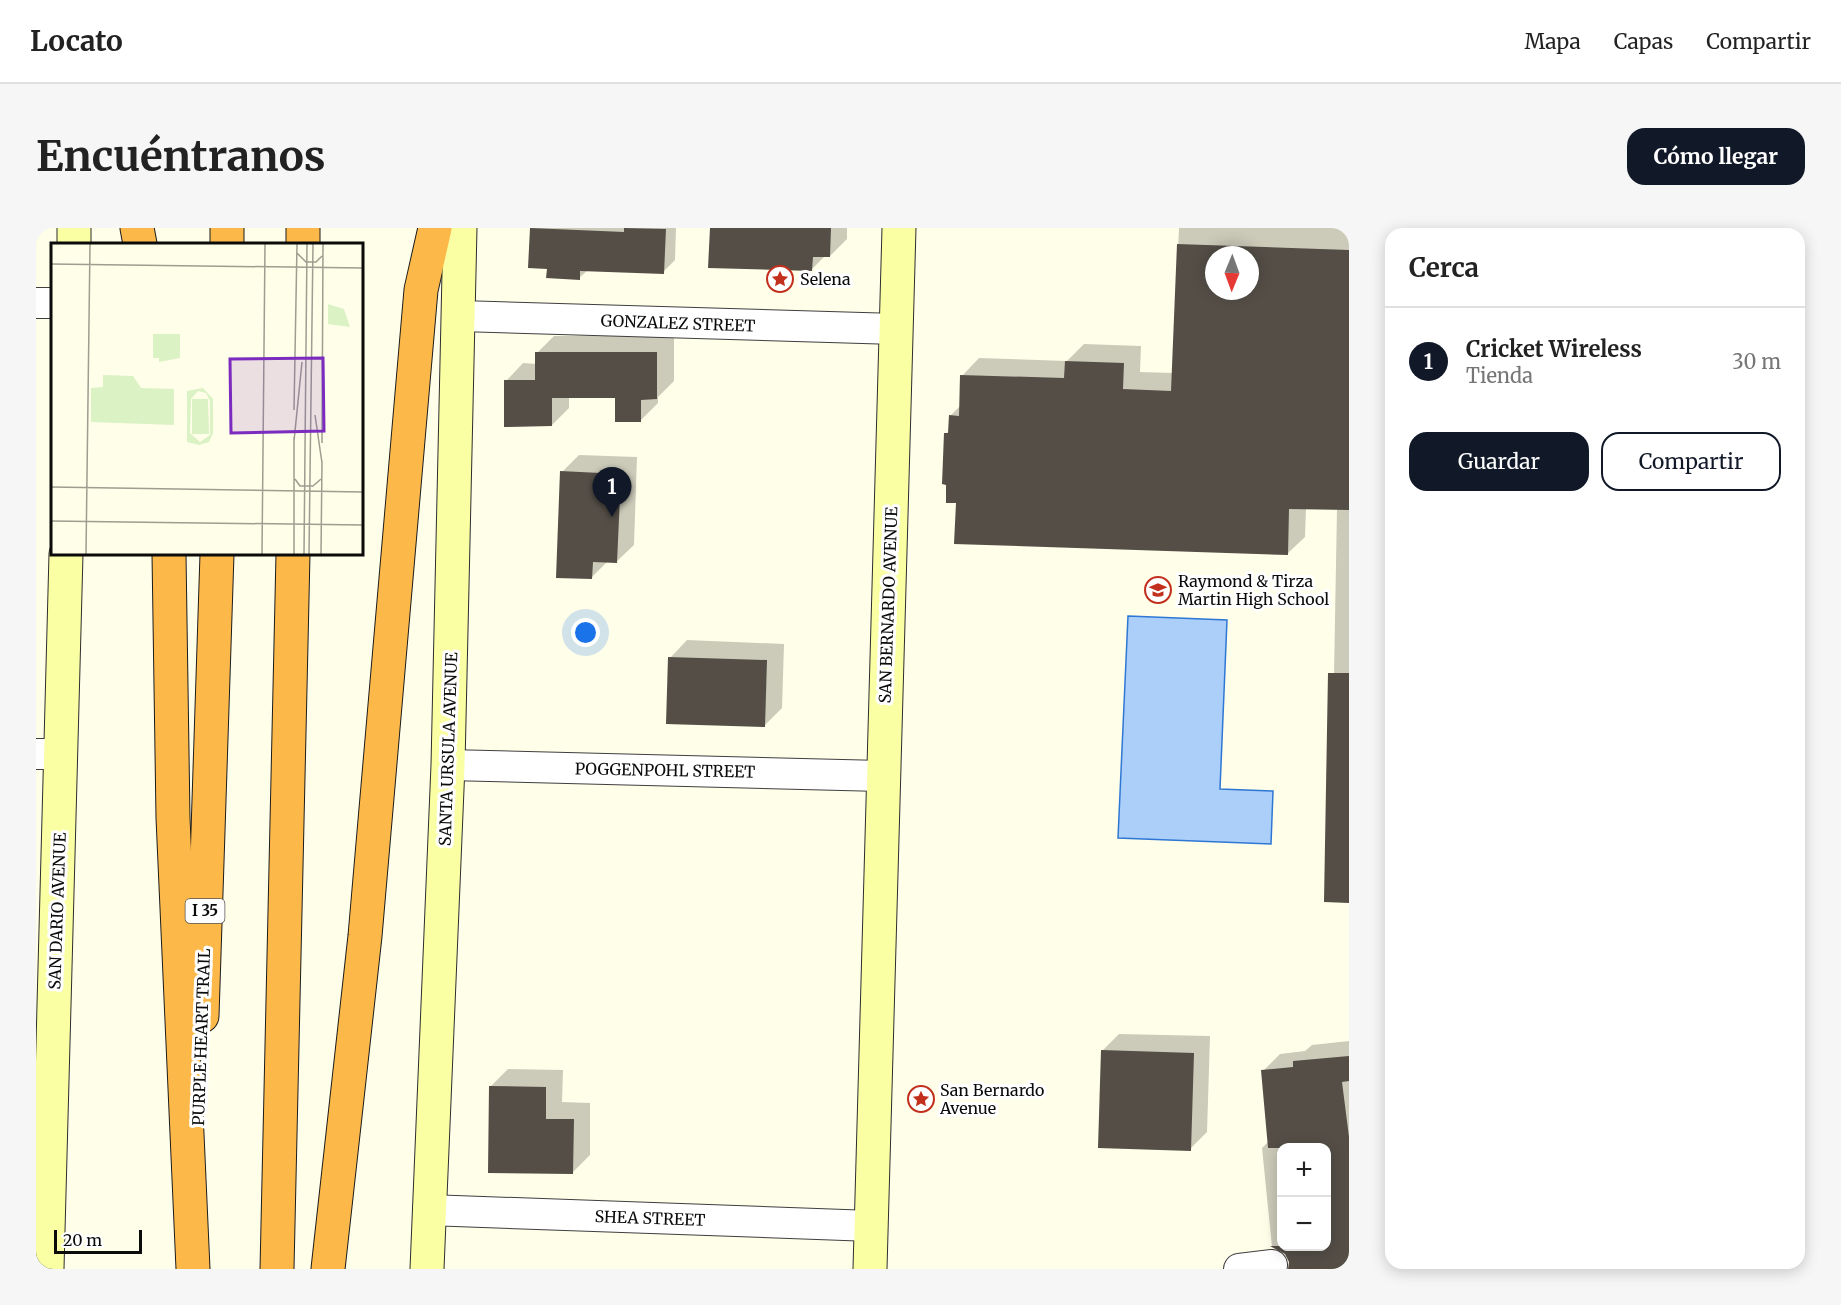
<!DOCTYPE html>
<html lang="es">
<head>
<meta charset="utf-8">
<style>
	:root { --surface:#fff; --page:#f6f6f6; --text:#222; --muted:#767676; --line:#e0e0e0; --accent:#111827 }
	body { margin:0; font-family:Merriweather,serif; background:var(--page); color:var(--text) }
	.controls { position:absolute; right:18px; bottom:18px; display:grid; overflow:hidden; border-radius:12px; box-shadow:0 3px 15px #0003 }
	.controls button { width:54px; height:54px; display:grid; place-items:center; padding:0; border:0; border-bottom:2px solid var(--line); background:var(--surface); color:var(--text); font:30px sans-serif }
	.compass { position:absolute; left:1169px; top:18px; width:54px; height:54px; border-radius:50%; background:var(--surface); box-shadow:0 3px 15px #0003; rotate:181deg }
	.scale { position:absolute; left:18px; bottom:15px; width:88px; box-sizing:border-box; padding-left:6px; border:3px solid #0b0b0b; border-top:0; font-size:16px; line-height:21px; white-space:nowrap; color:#0b0b0b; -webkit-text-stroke:4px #fff; paint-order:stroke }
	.you { position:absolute; left:550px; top:405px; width:21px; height:21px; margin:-15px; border:4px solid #fff; border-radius:50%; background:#1a73e8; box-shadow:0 0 0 9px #1a73e833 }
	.badge { display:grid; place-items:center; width:39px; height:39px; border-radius:50%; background:var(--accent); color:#fff; font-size:20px; font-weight:700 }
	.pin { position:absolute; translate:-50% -50px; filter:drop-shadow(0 2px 3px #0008) }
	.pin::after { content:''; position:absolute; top:32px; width:21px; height:18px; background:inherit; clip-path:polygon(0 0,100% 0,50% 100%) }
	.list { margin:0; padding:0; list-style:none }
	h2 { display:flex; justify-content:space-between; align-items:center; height:78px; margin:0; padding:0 24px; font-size:26px }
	h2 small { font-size:20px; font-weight:400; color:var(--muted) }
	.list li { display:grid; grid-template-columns:39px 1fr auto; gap:18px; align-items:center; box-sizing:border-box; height:108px; padding:0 24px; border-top:2px solid var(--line) }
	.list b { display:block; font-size:22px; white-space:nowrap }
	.list p { margin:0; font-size:20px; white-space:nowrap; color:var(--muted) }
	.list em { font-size:20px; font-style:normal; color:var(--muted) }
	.actions { display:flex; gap:12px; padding:18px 24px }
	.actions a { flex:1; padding:14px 0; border:2px solid var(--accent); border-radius:18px; text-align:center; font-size:21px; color:var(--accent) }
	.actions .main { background:var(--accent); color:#fff }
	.map { position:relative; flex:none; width:1313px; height:1041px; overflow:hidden; border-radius:18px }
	header { display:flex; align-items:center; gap:36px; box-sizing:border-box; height:84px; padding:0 30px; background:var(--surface); border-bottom:2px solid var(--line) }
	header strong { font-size:28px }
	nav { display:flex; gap:33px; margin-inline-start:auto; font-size:21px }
	.intro { display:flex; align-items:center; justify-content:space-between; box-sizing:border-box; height:144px; padding:0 36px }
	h1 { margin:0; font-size:42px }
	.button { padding:15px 27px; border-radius:18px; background:var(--accent); color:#fff; font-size:21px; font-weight:700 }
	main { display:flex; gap:36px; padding:0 36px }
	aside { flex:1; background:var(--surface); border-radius:18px; box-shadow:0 3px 15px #0003 }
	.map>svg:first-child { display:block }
	.water { fill:#abcff9; stroke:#2e77d4; stroke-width:1.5 }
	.shadow { fill:#0003; fill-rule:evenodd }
	.building { fill:#544e47; fill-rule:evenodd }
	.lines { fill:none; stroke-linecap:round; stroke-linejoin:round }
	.street-casing { stroke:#3e3e3e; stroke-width:32 }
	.secondary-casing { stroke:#2d2d2d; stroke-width:35 }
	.highway-casing { stroke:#1c1c1c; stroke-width:35 }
	.street { stroke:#fff; stroke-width:30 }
	.secondary { stroke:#faffa4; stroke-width:33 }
	.highway { stroke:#fcb94a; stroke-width:33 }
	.labels { text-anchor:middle; stroke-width:6; stroke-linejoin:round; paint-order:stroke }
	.shield { fill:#fff; stroke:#545454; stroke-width:1.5 }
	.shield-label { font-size:15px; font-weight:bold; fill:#0b0b0b }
	.poi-label { font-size:16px; fill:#0b0b0b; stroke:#fff; text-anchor:start }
	.street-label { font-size:16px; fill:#0b0b0b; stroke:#fff }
	.inset-road { fill:none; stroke:#9d9d90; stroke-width:1.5 }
	.view { fill:#7b2cbf; fill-opacity:0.15; stroke:#7b2cbf; stroke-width:3 }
	.inset-edge { fill:none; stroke:#0b0b0b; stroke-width:3 }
</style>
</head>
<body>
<header>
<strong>Locato</strong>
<nav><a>Mapa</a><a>Capas</a><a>Compartir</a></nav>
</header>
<div class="intro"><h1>Encuéntranos</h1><a class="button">Cómo llegar</a></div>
<main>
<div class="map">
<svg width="1313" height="1041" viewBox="0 0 1313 1041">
	<rect width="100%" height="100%" fill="#fffee9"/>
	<polygon class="water" points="1092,388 1191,392 1184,561 1237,563 1235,616 1082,610"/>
	<g class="shadow">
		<polygon points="495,0 640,0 639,32 627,44 552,42 543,50 512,39 494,39"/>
		<polygon points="675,0 811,0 811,11 794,28 789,28 776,41"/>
		<path d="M1143,0H1313V673L1298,446L1301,280H1270L1269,309L1251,326L922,273L910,206L914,202V188L925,177L926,148L943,130L1031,133L1048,116L1105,118L1104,144L1137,145ZM1178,27H1214V63H1178Z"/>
		<polygon points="638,107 638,153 622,169 622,175 604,193 580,168 533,168 533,180 516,197 470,153 487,135 501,136 501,125 518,108"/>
		<polygon points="543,227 601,229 598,317 580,334 572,333 555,350 526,244"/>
		<polygon points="651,412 748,416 746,480 728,498 634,430"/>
		<polygon points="1083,806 1174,808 1171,904 1154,921 1066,823"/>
		<path d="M1313,813V1041H1253L1255,1035L1251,1025L1236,1019L1226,920L1233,913L1227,843L1244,826L1269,823L1276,817ZM1246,920H1290V1018H1246Z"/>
		<polygon points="472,841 527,842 526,874 554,875 554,927 536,945 455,858"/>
	</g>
	<g class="building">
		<polygon points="494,0 588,4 588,0 630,1 628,46 544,43 544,52 510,50 511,41 492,40"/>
		<polygon points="674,0 795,0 794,29 777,29 776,43 672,40"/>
		<path d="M1141,16L1313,22V282L1253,281L1252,327L918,316L920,275H910V257L906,256L908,205H912L913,187L923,188L924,147L1028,150L1029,133L1088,135L1087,161L1135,163ZM1178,27H1214V63H1178Z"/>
		<polygon points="499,124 621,124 621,171 605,172 605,194 579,194 579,170 516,170 516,198 468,199 468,152 499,152"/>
		<polygon points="524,243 585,246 581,335 557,334 556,351 520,350"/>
		<polygon points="632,429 731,432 729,499 630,496"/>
		<polygon points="1292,445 1313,445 1313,675 1288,674"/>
		<polygon points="1065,822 1158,825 1155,923 1062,920"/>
		<polygon points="1313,828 1313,853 1306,854 1313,909 1313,1041 1252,1041 1253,1034 1249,1026 1234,1018 1290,1018 1290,920 1232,920 1225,842 1257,839 1257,833"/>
		<polygon points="453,858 510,859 510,891 538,891 537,946 452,945"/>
	</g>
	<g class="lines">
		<defs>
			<g id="street">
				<polyline points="0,75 16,75"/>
				<polyline points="424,88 860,101"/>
				<polyline points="0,526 25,526"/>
				<polyline points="412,537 846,548"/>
				<polyline points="392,982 836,998"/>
				<polyline points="1203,1041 1236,1037"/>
			</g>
			<g id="secondary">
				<polyline points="38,16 38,0"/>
				<polyline points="11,1041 30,326"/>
				<polyline points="391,1041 412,537 424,0"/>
				<polyline points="834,1041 863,0"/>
			</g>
			<g id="highway">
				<polyline points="101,0 104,16"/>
				<polyline points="191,16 191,0"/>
				<polyline points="267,16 267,0"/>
				<polyline points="133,326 137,590 157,1041"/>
				<polyline points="166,788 181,326"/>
				<polyline points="241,1041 257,326"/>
				<polyline points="292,1041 329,708 385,62 399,0"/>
			</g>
		</defs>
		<use href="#street" class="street-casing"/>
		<use href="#secondary" class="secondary-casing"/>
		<use href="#highway" class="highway-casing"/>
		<use href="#street" class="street"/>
		<use href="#secondary" class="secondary"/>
		<use href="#highway" class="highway"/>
	</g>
	<defs>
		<symbol id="sight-ring" viewBox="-11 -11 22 22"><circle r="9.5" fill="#fff" stroke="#c2301d" stroke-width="1.5"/><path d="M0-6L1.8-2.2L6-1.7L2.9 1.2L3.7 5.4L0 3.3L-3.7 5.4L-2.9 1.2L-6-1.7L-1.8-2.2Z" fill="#c2301d"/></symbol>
		<symbol id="school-ring" viewBox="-11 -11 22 22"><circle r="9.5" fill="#fff" stroke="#c2301d" stroke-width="1.5"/><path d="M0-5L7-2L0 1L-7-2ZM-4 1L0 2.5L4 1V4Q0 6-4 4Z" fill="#c2301d"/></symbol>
	</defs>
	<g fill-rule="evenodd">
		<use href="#sight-ring" x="729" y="36" width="30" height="30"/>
		<use href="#school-ring" x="1107" y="347" width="30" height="30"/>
		<use href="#sight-ring" x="870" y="856" width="30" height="30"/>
	</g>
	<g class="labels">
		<rect class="shield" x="149.5" y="671" width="39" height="24" rx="4.5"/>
		<g class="shield-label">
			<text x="169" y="688">I 35</text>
		</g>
		<g class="poi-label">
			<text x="764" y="57">Selena</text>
			<text x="1142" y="359">Raymond &amp; Tirza<tspan x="1142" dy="18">Martin High School</tspan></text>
			<text x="904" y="868">San Bernardo<tspan x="904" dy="18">Avenue</tspan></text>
		</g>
		<g class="street-label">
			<text transform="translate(642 95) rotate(2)" y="6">GONZALEZ STREET</text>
			<text transform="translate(852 377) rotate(-88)" y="6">SAN BERNARDO AVENUE</text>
			<text transform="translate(412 521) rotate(-88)" y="6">SANTA URSULA AVENUE</text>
			<text transform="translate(629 542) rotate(1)" y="6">POGGENPOHL STREET</text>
			<text transform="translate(21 683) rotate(-88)" y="6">SAN DARIO AVENUE</text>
			<text transform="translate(165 809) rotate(-88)" y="6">PURPLE HEART TRAIL</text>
			<text transform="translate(614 990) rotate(2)" y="6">SHEA STREET</text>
		</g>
	</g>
	<g transform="translate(15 15)">
		<rect width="312" height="312" fill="#fffee9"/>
		<path d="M277,61L293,66L299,84L277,81ZM102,91H129V115L108,119V115H102ZM52,132L82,133L90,145L123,146V182L40,179V145L52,144ZM152,145L162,156V190L158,199L148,202L136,199V148ZM147,148L155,150L159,158V192L149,199L139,190L140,156ZM141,156H157L158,191H141Z" fill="#daf2c4" fill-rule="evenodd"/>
		<path class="inset-road" d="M246,10L255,19H265L271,13M0,21L312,25M243,167L246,1M264,172L271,220M243,198L251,119M271,200L272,1M244,236L249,243H262L270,236M0,244L312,249M0,278L312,282M35,311L39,1M211,311L214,1M243,311V194M253,311L256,1M258,311L262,1M270,311L271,218"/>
		<path class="view" d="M272,115L273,188L180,190L179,116Z"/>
		<rect width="312" height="312" class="inset-edge"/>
	</g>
</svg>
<div class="controls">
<button>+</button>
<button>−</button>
</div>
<svg class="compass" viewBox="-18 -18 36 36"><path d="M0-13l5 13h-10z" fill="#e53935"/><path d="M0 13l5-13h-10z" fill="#767676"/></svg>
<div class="scale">20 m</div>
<div class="you"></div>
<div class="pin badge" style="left:576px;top:289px">1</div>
</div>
<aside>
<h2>Cerca<small></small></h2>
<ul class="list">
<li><span class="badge">1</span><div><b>Cricket Wireless</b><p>Tienda</p></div><em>30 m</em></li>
</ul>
<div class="actions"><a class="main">Guardar</a><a>Compartir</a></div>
</aside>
</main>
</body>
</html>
